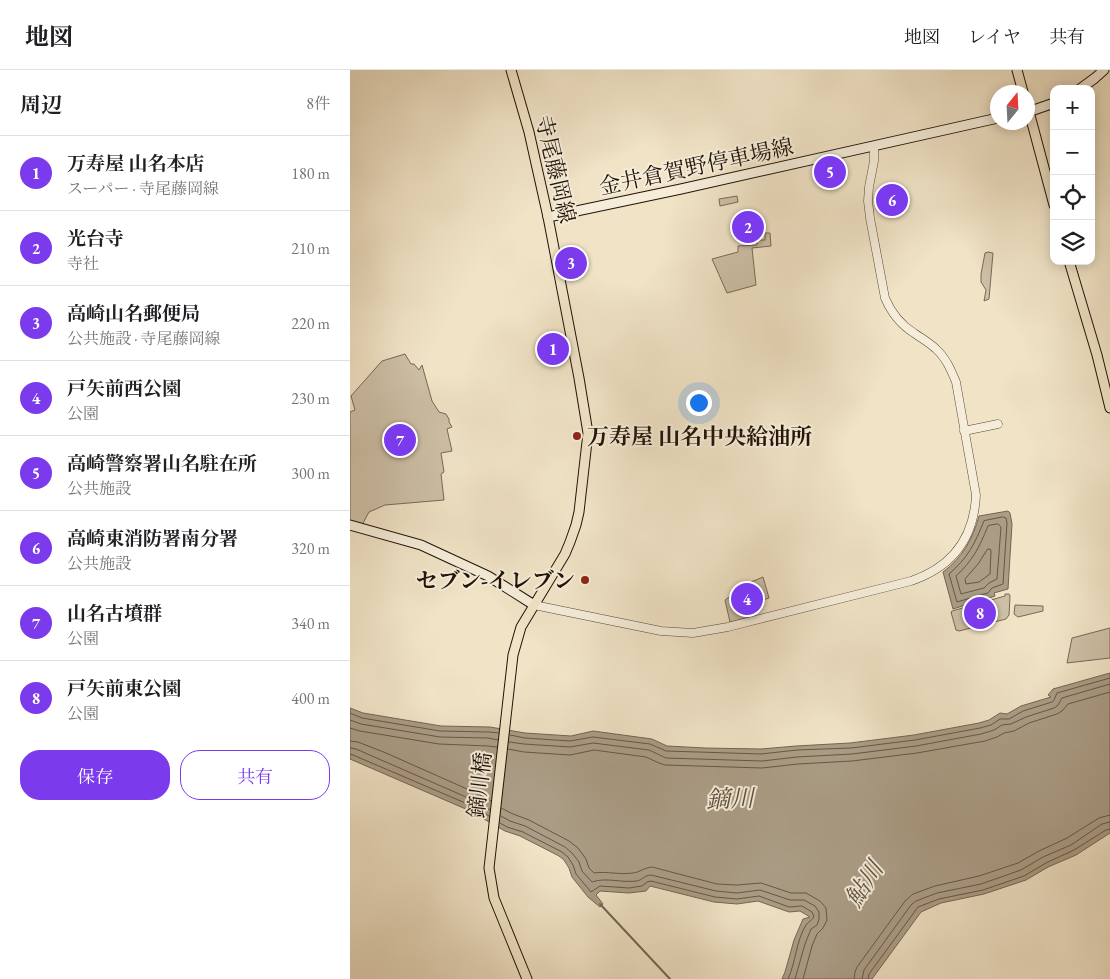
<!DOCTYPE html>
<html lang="ja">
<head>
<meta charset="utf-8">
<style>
	:root { --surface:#fff; --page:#f6f6f6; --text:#202124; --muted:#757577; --line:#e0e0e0; --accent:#7c3aed }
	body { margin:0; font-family:"EB Garamond","Noto Serif JP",serif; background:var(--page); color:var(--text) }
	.controls { position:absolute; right:15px; top:15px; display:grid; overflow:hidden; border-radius:10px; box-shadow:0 2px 12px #0003 }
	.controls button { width:45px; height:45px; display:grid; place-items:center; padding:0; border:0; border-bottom:1px solid var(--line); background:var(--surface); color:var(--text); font:25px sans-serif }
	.compass { position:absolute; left:640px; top:15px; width:45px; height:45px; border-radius:50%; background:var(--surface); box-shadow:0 2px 12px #0003; rotate:18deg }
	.you { position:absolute; left:348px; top:332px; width:18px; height:18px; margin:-12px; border:4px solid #fff; border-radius:50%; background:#1a73e8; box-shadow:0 0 0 8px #1a73e833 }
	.badge { display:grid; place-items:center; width:32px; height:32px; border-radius:50%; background:var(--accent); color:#fff; font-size:16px; font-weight:700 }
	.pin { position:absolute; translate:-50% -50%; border:2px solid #fff; box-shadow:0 1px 5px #0006 }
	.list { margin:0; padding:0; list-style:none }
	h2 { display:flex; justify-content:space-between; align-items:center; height:65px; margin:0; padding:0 20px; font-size:21px }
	h2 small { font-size:16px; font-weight:400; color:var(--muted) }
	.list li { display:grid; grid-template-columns:32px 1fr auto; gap:15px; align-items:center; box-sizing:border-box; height:75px; padding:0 20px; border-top:1px solid var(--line) }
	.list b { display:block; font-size:19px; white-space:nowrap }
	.list p { margin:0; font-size:16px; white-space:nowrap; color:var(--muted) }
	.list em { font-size:16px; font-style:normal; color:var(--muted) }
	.actions { display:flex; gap:10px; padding:15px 20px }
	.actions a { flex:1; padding:11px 0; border:1px solid var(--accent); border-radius:20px; text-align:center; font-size:18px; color:var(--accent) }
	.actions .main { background:var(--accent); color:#fff }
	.icon { flex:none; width:28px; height:28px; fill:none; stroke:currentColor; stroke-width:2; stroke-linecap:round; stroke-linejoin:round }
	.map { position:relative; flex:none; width:760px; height:909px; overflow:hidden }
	header { display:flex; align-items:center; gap:30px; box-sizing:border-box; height:70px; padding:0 25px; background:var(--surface); border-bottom:1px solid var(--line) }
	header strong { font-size:24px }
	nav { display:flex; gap:28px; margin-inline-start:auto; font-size:18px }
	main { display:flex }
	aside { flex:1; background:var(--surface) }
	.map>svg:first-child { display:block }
	.green { fill:#cdbfa6; stroke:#776856 }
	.water { fill:#aa9c85; stroke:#736553 }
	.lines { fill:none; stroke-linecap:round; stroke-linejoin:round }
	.shore { stroke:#665746; stroke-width:1 }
	.stream { stroke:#736553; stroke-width:2 }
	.tertiary-casing { stroke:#554637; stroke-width:9 }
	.secondary-casing { stroke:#211207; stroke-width:11 }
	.primary-casing { stroke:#211207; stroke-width:11 }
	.tertiary { stroke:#f5edda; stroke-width:8 }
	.secondary { stroke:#f5edda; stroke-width:9 }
	.primary { stroke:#f0e3c6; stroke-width:9 }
	.poi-dot { fill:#8f2418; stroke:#f5edda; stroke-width:2 }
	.labels { text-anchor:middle; stroke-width:4; stroke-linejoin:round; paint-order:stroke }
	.street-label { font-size:22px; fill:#211207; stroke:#f5edda }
	.poi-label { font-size:22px; font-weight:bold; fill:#211207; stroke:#f5edda; text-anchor:start }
	.water-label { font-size:24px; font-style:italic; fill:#5f5040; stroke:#f5edda }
</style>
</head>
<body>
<header>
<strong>地図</strong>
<nav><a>地図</a><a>レイヤ</a><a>共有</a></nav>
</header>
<main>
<aside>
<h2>周辺<small>8件</small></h2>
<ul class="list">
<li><span class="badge">1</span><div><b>万寿屋 山名本店</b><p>スーパー · 寺尾藤岡線</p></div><em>180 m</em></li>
<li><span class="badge">2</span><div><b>光台寺</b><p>寺社</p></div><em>210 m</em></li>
<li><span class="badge">3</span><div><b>高崎山名郵便局</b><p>公共施設 · 寺尾藤岡線</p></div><em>220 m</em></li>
<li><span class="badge">4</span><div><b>戸矢前西公園</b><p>公園</p></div><em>230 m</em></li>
<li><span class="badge">5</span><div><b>高崎警察署山名駐在所</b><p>公共施設</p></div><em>300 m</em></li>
<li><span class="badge">6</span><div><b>高崎東消防署南分署</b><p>公共施設</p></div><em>320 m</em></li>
<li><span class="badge">7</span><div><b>山名古墳群</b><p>公園</p></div><em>340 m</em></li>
<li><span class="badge">8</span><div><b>戸矢前東公園</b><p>公園</p></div><em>400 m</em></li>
</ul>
<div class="actions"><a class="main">保存</a><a>共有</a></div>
</aside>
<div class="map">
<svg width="760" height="909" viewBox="0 0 760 909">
	<rect width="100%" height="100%" fill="#f0e3c6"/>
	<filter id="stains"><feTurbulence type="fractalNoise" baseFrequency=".004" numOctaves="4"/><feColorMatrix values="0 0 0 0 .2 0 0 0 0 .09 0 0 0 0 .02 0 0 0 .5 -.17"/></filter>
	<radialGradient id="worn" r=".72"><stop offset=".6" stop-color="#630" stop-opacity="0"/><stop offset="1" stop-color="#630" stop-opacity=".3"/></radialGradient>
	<g class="green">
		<polygon points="387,126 388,132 370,136 369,129"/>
		<polygon points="415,163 420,163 421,176 402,178 406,215 377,223 362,189 388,182 388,176 407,175 407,170 415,170"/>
		<polygon points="638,182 643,183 639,229 634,231 636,220 631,212 631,204 635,183"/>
		<polygon points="55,284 61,294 64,294 69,300 72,295 82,331 89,342 96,344 99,349 99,352 102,357 97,359 102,381 91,383 94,402 91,404 94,430 35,435 19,442 12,455 0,452 0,342 5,340 1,326 32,291"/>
		<polygon points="413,507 419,528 401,534 404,546 380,552 375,530 401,512"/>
		<polygon points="655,524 659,524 660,526 659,545 656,549 609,561 606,560 601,542 602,541 655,526"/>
		<polygon points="665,535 693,536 693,541 668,547 664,544"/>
		<polygon points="760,558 760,588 717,593 722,568"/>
	</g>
	<g class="water">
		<path d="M658,441L660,443L662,454L658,519L644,523L645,526L621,534L620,532L619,534L603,539L593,502C612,488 623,469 629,446Z"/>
		<polygon points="760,603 760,763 726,785 698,797 676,810 634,824 591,833 571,842 522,909 432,909 435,902 444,870 453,849 460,847 450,841 439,842 408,831 387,834 364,832 300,816 296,821 279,823 250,821 246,825 253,834 250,837 238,827 222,807 219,798 214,790 209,786 170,766 155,761 118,740 0,689 0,638 13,643 91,656 140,657 175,663 221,666 243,661 302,669 317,676 355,678 411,679 446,676 500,673 564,665 629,653 639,650 650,643 657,644 671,636 701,627 698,625 703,619"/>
	</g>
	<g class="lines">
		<g class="shore">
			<path d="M653,447L656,448L657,453L653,514L642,518L638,523L607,532L599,504C618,488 625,473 634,451Z"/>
			<path d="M648,454L651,457L647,509L639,513L634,518L611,524L606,506C623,490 629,478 638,456Z"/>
			<polygon points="638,479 640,479 641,481 640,504 629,512 616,514 615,509 628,494"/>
			<polyline points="0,643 12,648 90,661 139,662 149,663"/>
			<polyline points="0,650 11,654 90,667 138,668 148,670"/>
			<polyline points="0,658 10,661 89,674 138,676 147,677"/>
			<polyline points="160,665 175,668 220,671 243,667 300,674 316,681 411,684 447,680 501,678 565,670 630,658 641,655 650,649 659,649 673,641 702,632 704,630 707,623 760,608"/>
			<polyline points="0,671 8,672 36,683 126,723 141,731"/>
			<polyline points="159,672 174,674 220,677 243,673 299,680 316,688 412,691 447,687 502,684 566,676 631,664 644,660 652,655 661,654 676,647 704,638 708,635 712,628 760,614"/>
			<polyline points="0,678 6,679 123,730 140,740"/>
			<polyline points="158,679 174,682 220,685 244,680 296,687 309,693 315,695 412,698 448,694 502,691 567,683 635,671 647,667 654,663 664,661 679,653 707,644 712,641 718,634 760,622"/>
			<polyline points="0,684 3,685 120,735 139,746"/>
			<path d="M151,738L163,744L179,750L219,771L228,778L236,789L239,798L244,803C257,801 269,805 282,803C289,803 293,798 302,797L367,814L387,815L411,813L441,823H456L470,831L476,838L477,850L473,858L467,864L462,876L453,909"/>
			<path d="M151,746L160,751L175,756L215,777L223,784L229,792L232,801L242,812C256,807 271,813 287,811C292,810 295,805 301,805L366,821L387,823L410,820L440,830H454L465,836L469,842V849L467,855L461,859L455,874L445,909"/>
			<path d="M150,753L157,757L173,762L212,782L218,787L223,795L226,804L241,822L250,816L279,818L292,816L297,812L301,811L365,827L387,829L409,826L439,837L452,836L462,842L464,847C461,851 458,852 456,855C446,871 446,892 438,909"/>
			<polyline points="504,909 505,902 507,897 555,831 563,824 585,816 629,806 668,793 689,781 717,768 749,748 760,745"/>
			<polyline points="512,909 514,900 561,835 566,831 587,823 631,814 671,800 693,787 721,775 752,754 760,752"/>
			<polyline points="518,909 519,904 568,837 589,829 633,820 674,806 696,793 724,780 756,760 760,759"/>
		</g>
		<polyline class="stream" points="250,834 320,909"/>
		<defs>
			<g id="tertiary">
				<polyline points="614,361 648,354"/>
				<path d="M184,535L311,561L343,563L378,557L561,511C602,497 624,468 626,425L606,312C601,300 596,288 586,279C580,273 571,268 564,263C551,255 541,242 535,228L520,148L518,131L519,117L524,91V77"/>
			</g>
			<g id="secondary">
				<polyline points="730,19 745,8 754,0"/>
				<polyline points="678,42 704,33"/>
				<polyline points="198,147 331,119 648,48"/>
				<polyline points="0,455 71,475 138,506 184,535"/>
			</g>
			<g id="primary">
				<polyline points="161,0 179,62 198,147 229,308 238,363 229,442 226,455 220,472 215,484 171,557 163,585 139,798 144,828 177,909"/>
				<polyline points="667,0 673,22"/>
				<polyline points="678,38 704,135"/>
				<polyline points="719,191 747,285 760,338"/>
			</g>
		</defs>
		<use href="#tertiary" class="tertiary-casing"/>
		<use href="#secondary" class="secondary-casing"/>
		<use href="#primary" class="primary-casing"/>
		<use href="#tertiary" class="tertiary"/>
		<use href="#secondary" class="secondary"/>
		<use href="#primary" class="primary"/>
	</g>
	<g class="poi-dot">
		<circle cx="227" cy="366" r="5"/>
		<circle cx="235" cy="510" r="5"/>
	</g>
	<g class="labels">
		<g class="street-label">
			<text transform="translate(346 96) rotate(-12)" y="8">金井倉賀野停車場線</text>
			<text transform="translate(206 99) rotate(77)" y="8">寺尾藤岡線</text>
			<text transform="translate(129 715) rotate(-83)" y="8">鏑川橋</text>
		</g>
		<g class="poi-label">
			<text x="237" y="374">万寿屋 山名中央給油所</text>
			<text x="225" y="518" text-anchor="end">セブン-イレブン</text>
		</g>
		<g class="water-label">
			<text transform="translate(380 729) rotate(-2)" y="8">鏑川</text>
			<text transform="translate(514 814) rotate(-57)" y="8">鮎川</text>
		</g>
	</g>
	<rect width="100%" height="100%" filter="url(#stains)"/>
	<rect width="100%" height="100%" fill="url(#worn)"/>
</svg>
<div class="controls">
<button>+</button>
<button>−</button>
<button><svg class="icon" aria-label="locate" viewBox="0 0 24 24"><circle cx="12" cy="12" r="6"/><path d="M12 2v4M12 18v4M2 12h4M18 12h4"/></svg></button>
<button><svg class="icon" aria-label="layers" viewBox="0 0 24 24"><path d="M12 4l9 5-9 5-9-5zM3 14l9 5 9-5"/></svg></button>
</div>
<svg class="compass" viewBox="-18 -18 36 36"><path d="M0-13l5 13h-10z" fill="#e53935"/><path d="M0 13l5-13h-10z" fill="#757577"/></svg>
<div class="you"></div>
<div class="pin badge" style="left:203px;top:279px">1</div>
<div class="pin badge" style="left:398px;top:157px">2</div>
<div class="pin badge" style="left:221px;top:193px">3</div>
<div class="pin badge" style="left:397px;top:529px">4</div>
<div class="pin badge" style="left:480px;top:102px">5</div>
<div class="pin badge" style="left:542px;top:130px">6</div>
<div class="pin badge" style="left:50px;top:370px">7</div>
<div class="pin badge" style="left:630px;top:543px">8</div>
</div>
</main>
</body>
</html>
